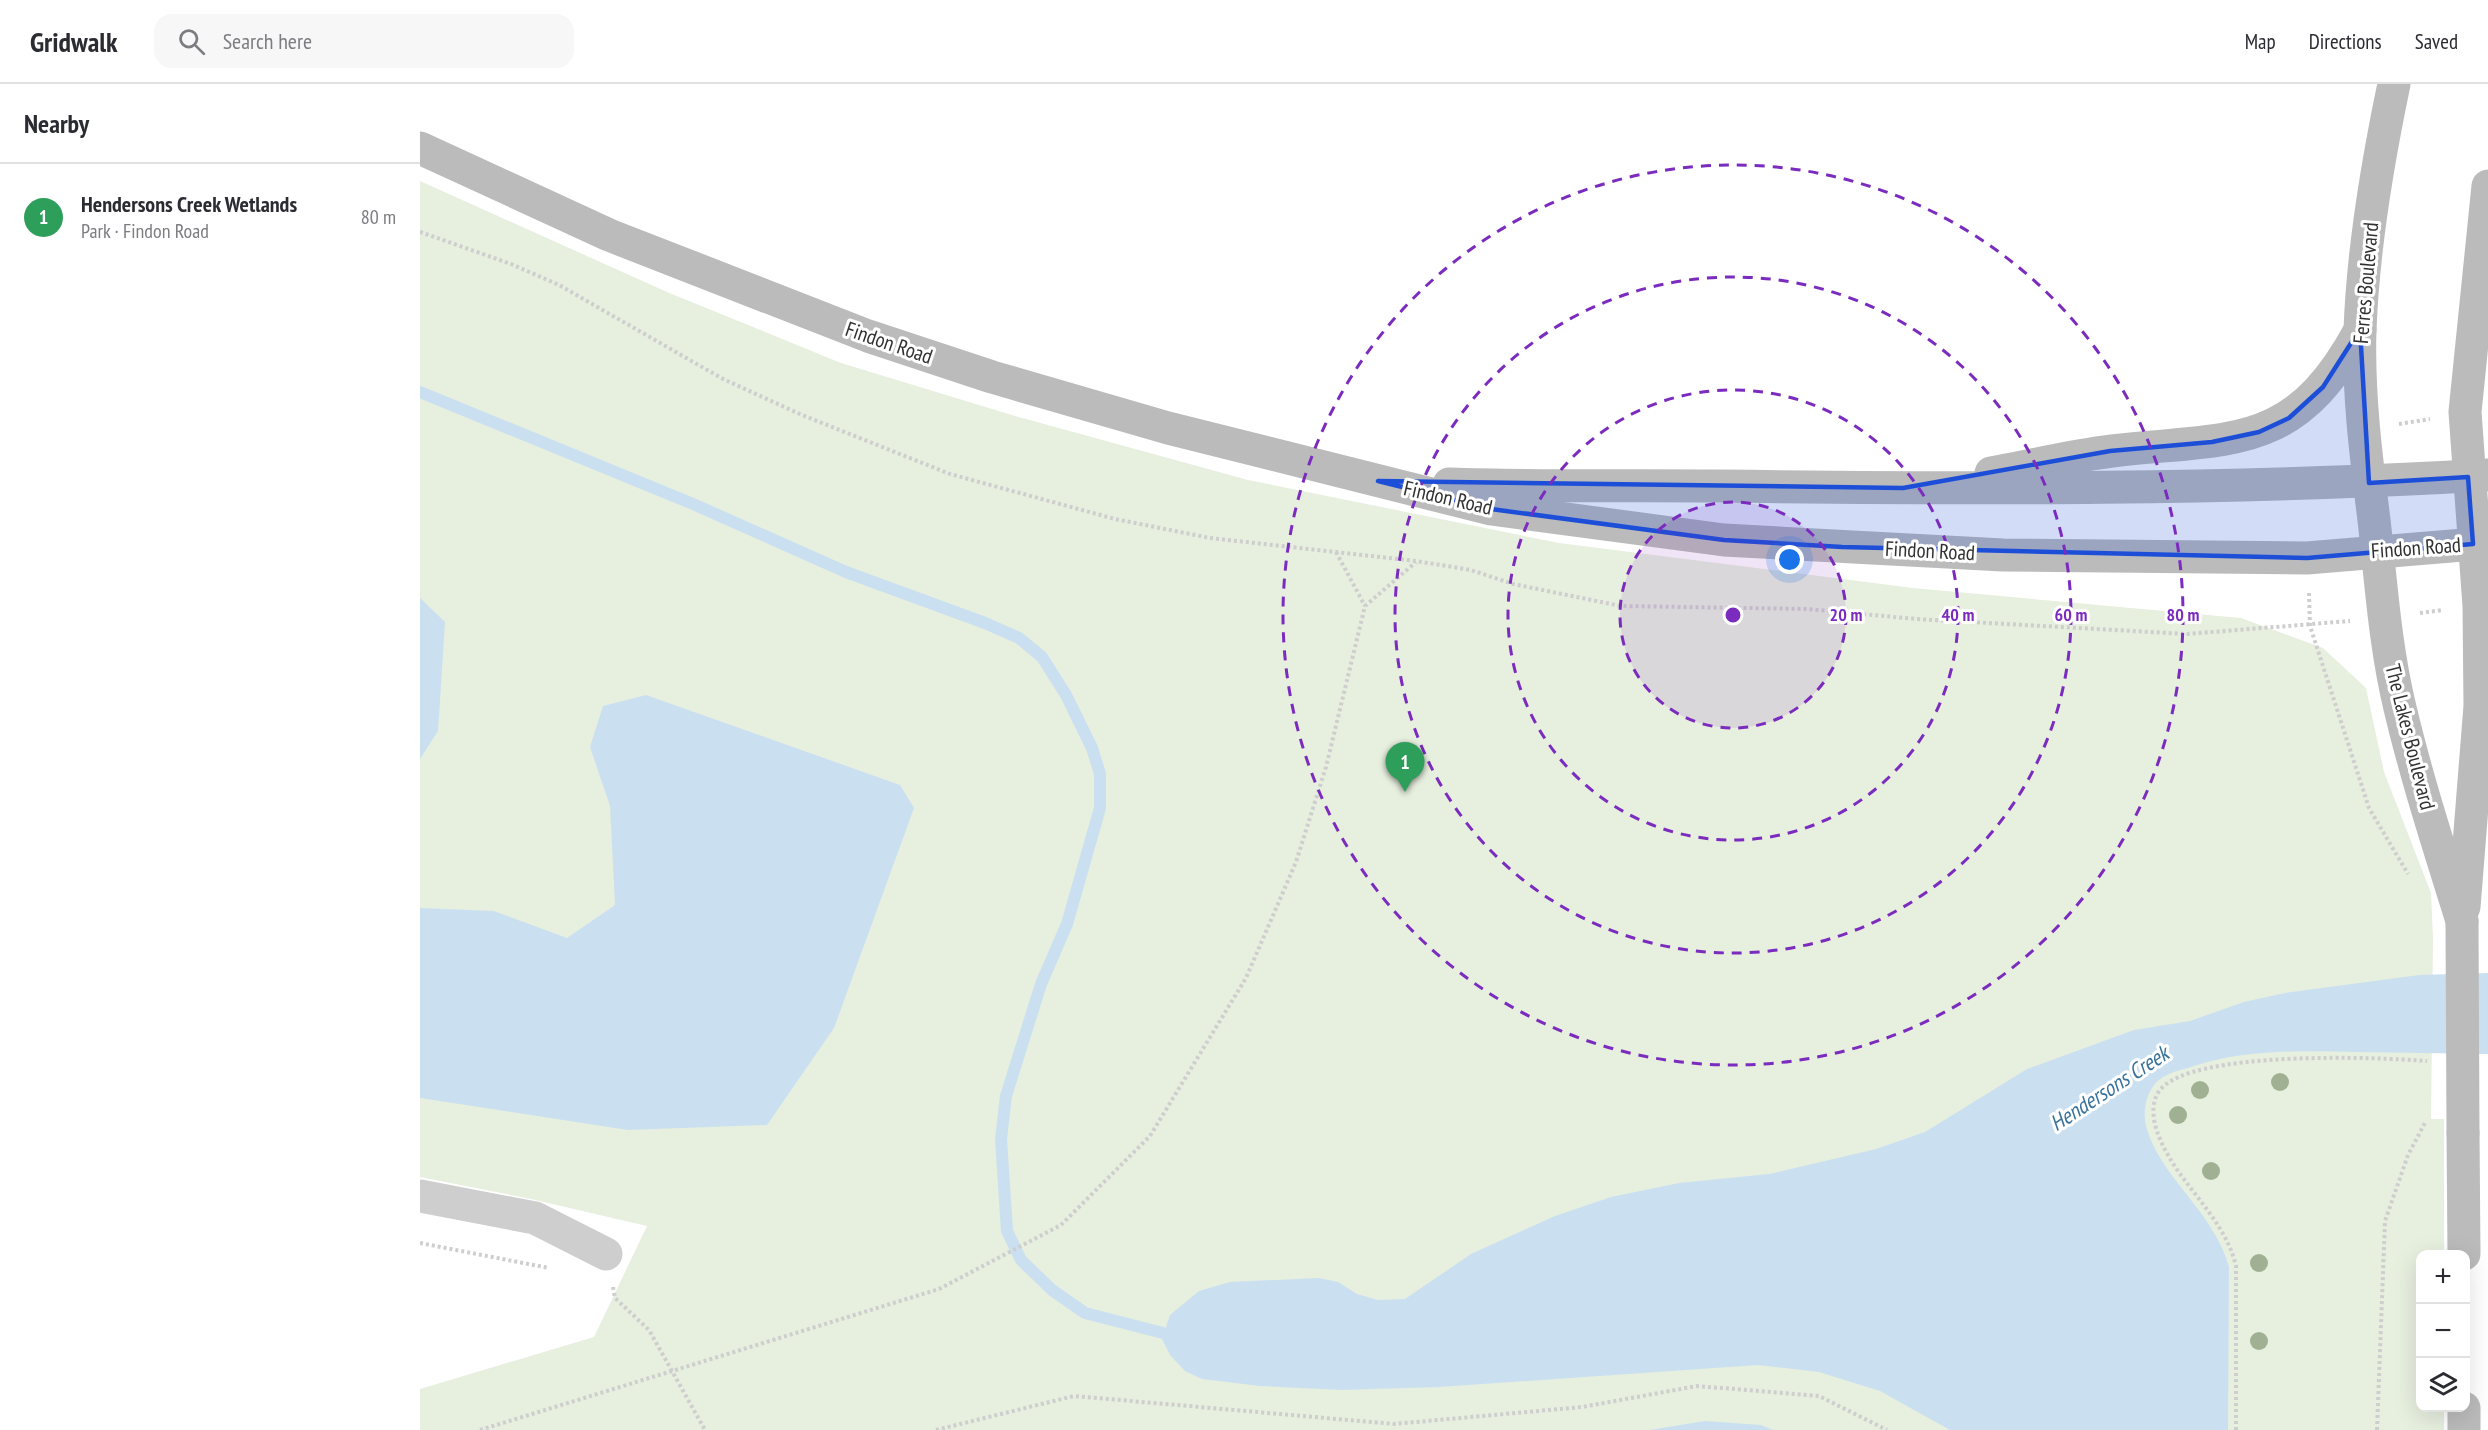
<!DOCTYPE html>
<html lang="en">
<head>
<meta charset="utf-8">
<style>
	:root { --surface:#fff; --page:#f7f7f7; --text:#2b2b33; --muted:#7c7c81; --line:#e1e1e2; --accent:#f42832 }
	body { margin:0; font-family:"PT Sans Narrow",sans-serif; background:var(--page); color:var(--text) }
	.controls { position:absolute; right:18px; bottom:18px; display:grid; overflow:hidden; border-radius:12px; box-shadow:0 6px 24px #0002 }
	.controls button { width:54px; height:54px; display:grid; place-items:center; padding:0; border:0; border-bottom:2px solid var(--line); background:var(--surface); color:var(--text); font:30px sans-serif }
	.you { position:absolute; left:1370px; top:476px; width:21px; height:21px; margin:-15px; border:4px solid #fff; border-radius:50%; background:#1a73e8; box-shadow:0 0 0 9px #1a73e833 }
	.badge { display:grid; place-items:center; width:39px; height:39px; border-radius:50%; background:var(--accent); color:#fff; font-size:20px; font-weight:700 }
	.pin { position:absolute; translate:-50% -50px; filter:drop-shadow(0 2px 3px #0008) }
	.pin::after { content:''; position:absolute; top:32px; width:21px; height:18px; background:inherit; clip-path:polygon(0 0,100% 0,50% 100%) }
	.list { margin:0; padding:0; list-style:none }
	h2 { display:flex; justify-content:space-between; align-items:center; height:78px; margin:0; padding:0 24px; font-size:26px }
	h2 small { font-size:20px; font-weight:400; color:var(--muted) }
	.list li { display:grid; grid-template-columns:39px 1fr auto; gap:18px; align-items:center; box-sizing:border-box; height:108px; padding:0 24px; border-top:2px solid var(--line) }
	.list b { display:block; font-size:22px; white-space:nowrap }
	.list p { margin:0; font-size:20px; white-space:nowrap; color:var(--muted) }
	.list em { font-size:20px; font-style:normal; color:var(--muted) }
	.icon { flex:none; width:33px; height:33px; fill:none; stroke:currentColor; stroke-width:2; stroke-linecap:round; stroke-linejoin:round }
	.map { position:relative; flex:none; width:2068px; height:1346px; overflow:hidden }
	header { display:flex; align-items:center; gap:36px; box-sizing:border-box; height:84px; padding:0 30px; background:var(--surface); border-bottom:2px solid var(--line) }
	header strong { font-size:28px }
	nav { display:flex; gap:33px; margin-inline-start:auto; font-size:21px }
	.search { width:420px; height:54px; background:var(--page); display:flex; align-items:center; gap:15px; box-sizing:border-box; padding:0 21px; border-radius:18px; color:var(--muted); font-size:22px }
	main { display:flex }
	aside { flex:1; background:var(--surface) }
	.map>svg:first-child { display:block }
	.green { fill:#e7efdf }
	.water { fill:#cae0f0 }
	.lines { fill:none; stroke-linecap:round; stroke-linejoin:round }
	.stream { stroke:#cae0f0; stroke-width:12 }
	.path { stroke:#cecece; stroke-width:4; stroke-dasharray:3 3; stroke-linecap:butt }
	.street { stroke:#cecece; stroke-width:33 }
	.secondary { stroke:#bbb; stroke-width:33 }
	.secondary-bridge { stroke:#bbb; stroke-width:33 }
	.tree { fill:#a0b193 }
	.marked { fill:#1d4ed8; fill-opacity:0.2; stroke:#1d4ed8; stroke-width:4.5; stroke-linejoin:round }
	.ring { fill:none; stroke:#7b2cbf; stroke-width:3; stroke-dasharray:10 8 }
	.labels { text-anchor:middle; stroke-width:6; stroke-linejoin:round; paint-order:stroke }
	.street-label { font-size:21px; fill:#313131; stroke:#fff }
	.water-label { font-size:22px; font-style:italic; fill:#37729c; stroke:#fff }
	.centre { fill:#7b2cbf; stroke:#fff; stroke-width:3 }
	.ring-label { font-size:18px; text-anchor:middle; font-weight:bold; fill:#7b2cbf; stroke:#fff; stroke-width:6; stroke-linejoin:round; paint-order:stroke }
</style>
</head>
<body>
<header>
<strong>Gridwalk</strong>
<div class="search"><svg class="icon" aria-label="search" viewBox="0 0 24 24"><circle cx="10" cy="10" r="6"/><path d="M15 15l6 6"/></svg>Search here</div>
<nav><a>Map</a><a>Directions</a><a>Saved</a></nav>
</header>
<main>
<aside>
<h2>Nearby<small></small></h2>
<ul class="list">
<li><span class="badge" style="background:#2e9e5b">1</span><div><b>Hendersons Creek Wetlands</b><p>Park · Findon Road</p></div><em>80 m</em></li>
</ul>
</aside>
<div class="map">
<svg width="2068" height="1346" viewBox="0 0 2068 1346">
	<rect width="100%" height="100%" fill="#fff"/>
	<polygon class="green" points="0,97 247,208 421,279 595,332 828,396 1139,459 1493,504 1821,534 1903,564 1946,604 1964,688 2011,809 2013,855 2011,1035 2024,1035 2024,1170 2000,1170 2000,1324 2024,1324 2024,1346 0,1346 0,1305 174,1253 227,1142 111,1115 0,1093"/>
	<g class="water">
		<polygon points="0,514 25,538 18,647 0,675"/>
		<polygon points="226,611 480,701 494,724 414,944 347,1041 208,1046 0,1014 0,824 74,827 147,854 195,821 190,722 170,663 183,622"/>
		<path d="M2068,889V970C2024,969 1980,969 1935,968C1881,967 1830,965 1777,981C1766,985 1753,987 1743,993C1727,1003 1722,1025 1726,1042C1740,1094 1794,1127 1809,1183L1808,1346H1530L1460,1307L1399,1288L1338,1281L1019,1303L922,1306L840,1302L782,1295L765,1287L750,1271L742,1255L750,1231L779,1207L810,1198L899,1194L918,1198L937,1210L958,1216L985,1215L1051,1170L1135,1132L1191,1113L1259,1099L1349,1090L1456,1065L1505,1048L1607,985L1714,946L1770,937L1824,918L1865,909L1999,891Z"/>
		<polygon points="1285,1337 1341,1341 1353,1346 1230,1346"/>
	</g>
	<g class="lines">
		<polyline class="stream" points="0,308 273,420 426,488 565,539 599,554 622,573 646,611 672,664 680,690 680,724 647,840 621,900 586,1012 581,1055 587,1147 601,1176 632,1206 665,1229 743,1249"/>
		<g class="path">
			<polyline points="0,148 91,180 139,201 303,295 382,331 530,390 695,435 790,454 996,477 1051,486 1093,500 1201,522 1388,525 1496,535 1767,550 1930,537"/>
			<polyline points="1979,340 2010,335"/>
			<polyline points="916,468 945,522"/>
			<polyline points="1889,509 1890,542 1949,724 1988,790"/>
			<polyline points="2000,529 2023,526"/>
			<polyline points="0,1159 129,1184"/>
			<polyline points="193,1203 195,1214 229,1246 285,1346"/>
			<polyline points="60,1346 519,1205 641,1141 730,1052 826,894 876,778 906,683 945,522 996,478"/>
			<polyline points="516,1346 654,1312 974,1340 1162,1323 1277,1302 1399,1312 1467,1346"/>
			<path d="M1816,1346V1182C1804,1131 1756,1099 1738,1050C1733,1037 1730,1018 1740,1006C1772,966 1957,973 2007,977"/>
			<polyline points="1957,1346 1965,1137 1988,1071 2006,1037"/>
		</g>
		<polyline class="street" points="0,1112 115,1134 186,1170"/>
		<g class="secondary">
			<path d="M1974,0C1957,81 1943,163 1940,246C1938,310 1946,372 1954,436C1961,498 1965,562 1980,624C1997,696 2020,766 2042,837"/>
			<polyline points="0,64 189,151 448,252 572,293 748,344 1071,425 1304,456 1583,471 1887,474 2068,459"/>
			<path d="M1571,389C1611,382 1651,372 1692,367C1814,353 1874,368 1940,246"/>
			<path d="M1029,400C1119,403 1210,401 1300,402C1556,405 1812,406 2068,391"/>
			<polyline points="2044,823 2060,622 2059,522 2045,328 2068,102"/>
			<polyline points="2043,1049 2044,1170"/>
			<polyline points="2044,1346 2044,1324"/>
		</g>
		<polyline class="secondary-bridge" points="2042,837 2043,1049"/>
	</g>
	<g class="tree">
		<circle cx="1860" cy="998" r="9"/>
		<circle cx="1780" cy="1006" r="9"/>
		<circle cx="1758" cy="1031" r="9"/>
		<circle cx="1791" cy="1087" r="9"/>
		<circle cx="1839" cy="1179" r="9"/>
		<circle cx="1839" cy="1257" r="9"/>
	</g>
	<path class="marked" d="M1940,245L1949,399L2048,393L2053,460L1887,474L1422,463L1304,456L1071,425L958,397L1483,404L1690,367L1792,358L1839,348L1869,334L1903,303Z"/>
	<circle cx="1313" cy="531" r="113" fill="#7b2cbf" fill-opacity=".12"/>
	<g class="ring">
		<circle cx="1313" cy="531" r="113"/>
		<circle cx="1313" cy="531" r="225"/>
		<circle cx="1313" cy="531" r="338"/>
		<circle cx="1313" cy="531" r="450"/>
	</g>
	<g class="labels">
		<g class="street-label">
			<text transform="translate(1946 199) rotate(-85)" y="7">Ferres Boulevard</text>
			<text transform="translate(469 259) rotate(19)" y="7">Findon Road</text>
			<text transform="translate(1028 414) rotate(13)" y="7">Findon Road</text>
			<text transform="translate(1996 464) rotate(-4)" y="7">Findon Road</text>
			<text transform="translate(1510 467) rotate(3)" y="7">Findon Road</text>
			<text transform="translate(1990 653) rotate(76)" y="7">The Lakes Boulevard</text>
		</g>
		<g class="water-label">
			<text transform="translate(1689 1004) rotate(-33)" y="8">Hendersons Creek</text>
		</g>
	</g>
	<circle cx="1313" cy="531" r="9" class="centre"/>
	<g class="ring-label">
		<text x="1426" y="537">20 m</text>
		<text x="1538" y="537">40 m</text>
		<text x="1651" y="537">60 m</text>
		<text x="1763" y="537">80 m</text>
	</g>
</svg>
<div class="controls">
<button>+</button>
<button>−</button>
<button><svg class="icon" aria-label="layers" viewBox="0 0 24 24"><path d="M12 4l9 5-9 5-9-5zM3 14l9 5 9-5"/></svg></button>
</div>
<div class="you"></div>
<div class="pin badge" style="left:985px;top:708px;background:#2e9e5b">1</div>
</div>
</main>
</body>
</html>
